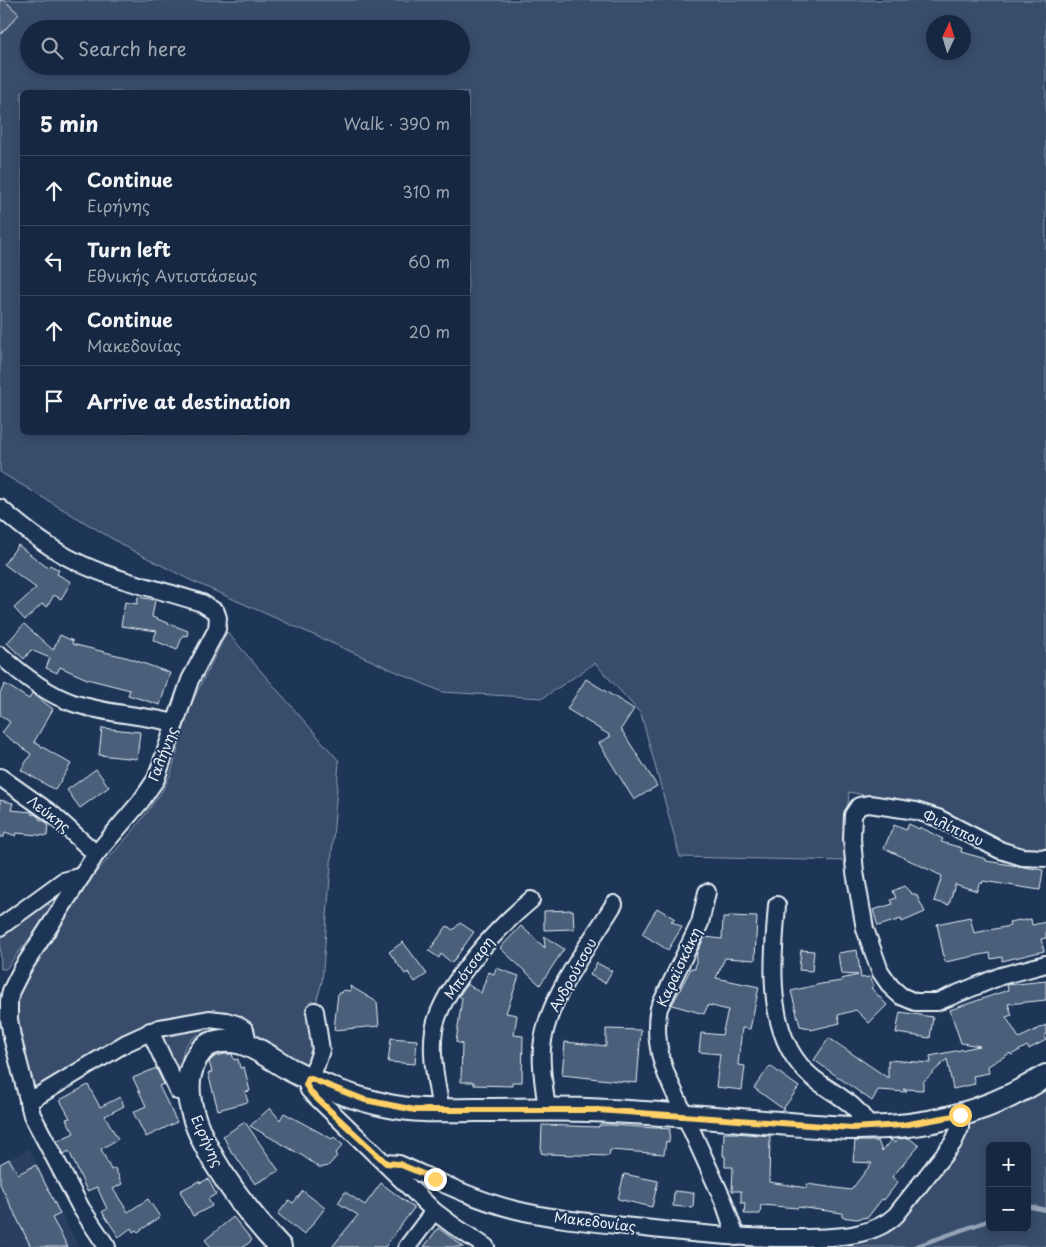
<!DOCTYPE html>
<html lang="en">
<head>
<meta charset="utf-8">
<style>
	:root { --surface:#162841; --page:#1f3048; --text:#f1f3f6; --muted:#9ea6b1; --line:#35445a }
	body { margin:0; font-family:"Playpen Sans",sans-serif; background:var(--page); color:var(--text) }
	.controls { position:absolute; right:15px; bottom:15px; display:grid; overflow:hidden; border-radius:8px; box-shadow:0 2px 8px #0003 }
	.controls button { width:45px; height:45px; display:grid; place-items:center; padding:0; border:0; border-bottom:1px solid var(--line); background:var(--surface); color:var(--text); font:25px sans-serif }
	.compass { position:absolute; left:926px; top:15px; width:45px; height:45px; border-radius:50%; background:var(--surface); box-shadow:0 2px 8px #0003; rotate:4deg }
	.stop { position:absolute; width:15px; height:15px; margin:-11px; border:4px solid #ffd166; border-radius:50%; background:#fff }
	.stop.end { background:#ffd166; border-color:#fff; box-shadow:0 1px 5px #0008 }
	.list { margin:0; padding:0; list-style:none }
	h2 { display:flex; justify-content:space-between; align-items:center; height:65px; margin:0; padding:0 20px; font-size:21px }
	h2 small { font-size:16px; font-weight:400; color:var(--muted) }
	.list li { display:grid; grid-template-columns:32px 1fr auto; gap:15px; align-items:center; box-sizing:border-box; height:70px; padding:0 20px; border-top:1px solid var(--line) }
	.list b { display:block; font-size:19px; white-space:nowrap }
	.list p { margin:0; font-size:16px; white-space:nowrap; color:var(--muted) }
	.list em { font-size:16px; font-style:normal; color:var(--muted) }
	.icon { flex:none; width:28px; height:28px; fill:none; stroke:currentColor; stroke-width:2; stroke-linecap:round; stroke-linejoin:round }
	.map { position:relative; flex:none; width:1046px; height:1247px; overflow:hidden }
	.search { position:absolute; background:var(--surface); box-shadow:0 2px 8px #0003; left:20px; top:20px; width:450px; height:55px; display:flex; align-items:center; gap:12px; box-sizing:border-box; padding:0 18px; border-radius:28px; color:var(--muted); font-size:19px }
	.panel { position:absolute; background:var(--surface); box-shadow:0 2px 8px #0003; left:20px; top:90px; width:450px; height:345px; border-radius:8px }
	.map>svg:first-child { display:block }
	.built { fill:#2a4162 }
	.green { fill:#374d6c; stroke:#909fb2; fill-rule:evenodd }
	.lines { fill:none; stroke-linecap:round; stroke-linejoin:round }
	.stream { stroke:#95a4b5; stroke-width:4.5 }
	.building { fill:#495e7a; stroke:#e8f1f8 }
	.street-casing { stroke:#e8f1f8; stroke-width:20 }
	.secondary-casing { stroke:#e8f1f8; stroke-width:26 }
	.street { stroke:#1d3557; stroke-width:16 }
	.secondary { stroke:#1d3557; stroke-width:22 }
	.route { stroke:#ffd166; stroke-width:6 }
	.labels { text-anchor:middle; stroke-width:4; stroke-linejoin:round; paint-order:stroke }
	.street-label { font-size:14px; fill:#e8f1f8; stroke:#1d3557 }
</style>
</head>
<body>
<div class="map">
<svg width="1046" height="1247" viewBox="0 0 1046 1247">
	<rect width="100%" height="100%" fill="#1d3557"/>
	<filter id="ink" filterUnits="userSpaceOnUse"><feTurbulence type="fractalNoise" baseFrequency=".02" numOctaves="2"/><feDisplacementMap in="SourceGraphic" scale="10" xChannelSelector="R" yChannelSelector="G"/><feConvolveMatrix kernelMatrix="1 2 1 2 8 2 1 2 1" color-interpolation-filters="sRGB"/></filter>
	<g filter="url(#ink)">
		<polygon class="built" points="29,1149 79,1247 0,1247 0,1164"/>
		<g class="green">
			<path d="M0,0H1046V851L1008,845L883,799L849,792L847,816L849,861L680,857L641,714L595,663L543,698L442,692L190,580L128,548L0,472ZM934,22H964V52H934ZM29,29H461V66H29ZM22,92H468V432H22Z"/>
			<polygon points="227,632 339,761 322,982 316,1003 317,1042 310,1068 264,1042 241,1022 210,1014 37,1089 33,1088 17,1032 16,1007 21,985 65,914 89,880 133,831 161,793 171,773 190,706"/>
			<path d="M49,904L51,907L48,914L6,969H1L0,939C11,930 36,906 49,904Z"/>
			<path d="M205,1025L227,1029C213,1029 190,1034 184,1049C181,1057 182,1068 178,1076L162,1039L165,1032Z"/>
			<path d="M1046,1085V1247H803C826,1246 850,1246 872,1238L966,1128L968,1123ZM990,1146H1027V1228H990Z"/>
		</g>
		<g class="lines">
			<g class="stream">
				<polyline points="1027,1206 1046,1210"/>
				<polyline points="914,1247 990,1220"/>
			</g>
		</g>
		<g class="building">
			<polygon points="0,0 4,0 19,14 0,35"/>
			<polygon points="18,545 48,568 50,565 59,570 57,574 71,582 61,599 54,595 47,607 42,604 25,620 14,608 36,588 4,564"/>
			<polygon points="138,597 155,600 152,617 188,631 187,636 183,635 177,650 153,640 157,631 121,626 125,602 137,604"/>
			<polygon points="24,624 53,650 60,635 73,641 72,644 129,658 170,673 160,705 128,695 130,690 87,679 60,667 57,673 46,668 50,658 31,650 24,659 7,643"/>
			<polygon points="586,679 634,709 621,729 657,786 634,800 599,743 611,736 567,709"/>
			<polygon points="5,684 29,699 32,693 53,709 34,742 71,764 55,790 21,770 31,754 2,733 10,722 0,715 0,693"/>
			<polygon points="102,728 140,732 137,759 99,755"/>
			<polygon points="96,769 109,787 80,808 67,790"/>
			<polygon points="0,800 13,803 11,810 32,812 32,815 34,814 39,817 39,819 46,822 48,824 47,836 17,833 16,836 5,832 4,837 0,837"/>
			<polygon points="909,824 919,829 920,827 943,839 941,842 962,848 961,852 986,859 986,861 1043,870 1040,890 983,881 982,884 979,883 977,891 955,884 949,905 934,901 942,876 884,848 894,825 906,830"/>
			<polygon points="904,886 912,894 916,894 925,912 902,922 901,919 878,926 873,910 893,904 891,900 896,898 893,891"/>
			<polygon points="657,908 675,919 671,921 682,927 668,950 642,934"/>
			<polygon points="573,910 574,929 544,930 544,911"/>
			<polygon points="729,916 757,917 755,960 725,958 716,978 759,987 750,1029 742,1028 738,1065 745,1066 742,1090 716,1087 720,1054 699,1052 701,1033 722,1035 728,1010 708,1005 704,1014 672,1005 691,968 695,969 697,952 705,937 722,939 723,918 729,918"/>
			<polygon points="970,917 974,933 1010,926 1009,922 1020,920 1021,921 1031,919 1032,925 1046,922 1046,938 1041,939 1044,951 1002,961 1002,957 991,959 990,953 945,962 937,924"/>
			<polygon points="460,923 474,932 452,963 441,954 439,958 429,951 447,926 453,930"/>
			<polygon points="521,926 545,948 544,936 564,949 540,985 500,948"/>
			<polygon points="403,942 427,974 415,982 408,972 405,974 389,952"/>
			<polygon points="801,950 814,951 812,971 799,970"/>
			<polygon points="857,950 861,978 870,977 874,986 871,988 887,1005 869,1023 856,1010 838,1015 840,1023 811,1030 810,1028 800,1026 791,991 821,984 842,981 841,979 858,975 841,974 838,953"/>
			<polygon points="597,963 612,971 605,983 590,975"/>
			<polygon points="496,968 519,976 506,1013 517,1015 514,1035 523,1036 522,1082 512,1082 512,1086 474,1085 474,1082 461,1082 462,1044 456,1042 462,998 459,996 467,984 481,993 488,972 494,974"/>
			<polygon points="1046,981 1046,1000 1008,1004 1012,1015 1006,1017 1019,1038 1046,1025 1046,1035 1044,1036 1046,1040 1029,1049 1027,1046 1011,1055 1010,1053 988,1066 989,1073 973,1076 975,1084 953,1089 947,1059 923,1082 923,1090 903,1089 907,1092 878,1090 872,1101 814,1060 829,1038 888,1078 888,1060 931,1063 930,1056 980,1046 961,1043 950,1010 1008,990 1007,985"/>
			<polygon points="350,986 377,1002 379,1026 334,1030 338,993 342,993 343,990 351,991"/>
			<polygon points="900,1012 933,1017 930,1038 896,1033"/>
			<polygon points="606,1029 641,1030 637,1083 562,1075 565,1042 606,1046"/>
			<polygon points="391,1038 417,1040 415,1064 388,1062"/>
			<polygon points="224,1054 232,1054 234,1060 238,1059 240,1068 244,1067 250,1091 245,1092 248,1102 218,1110 208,1073 212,1072 209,1062 214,1057"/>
			<polygon points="770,1066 799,1087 783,1109 754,1088"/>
			<polygon points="156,1068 164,1084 159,1086 177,1122 146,1137 133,1112 146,1106 133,1078"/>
			<polygon points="88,1085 100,1107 120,1097 124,1106 105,1116 118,1139 101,1149 111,1170 115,1168 122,1184 113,1189 128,1212 148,1199 160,1217 138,1232 136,1230 133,1232 131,1228 119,1237 102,1212 107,1209 97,1187 87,1191 69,1151 64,1154 57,1141 74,1133 66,1119 70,1118 60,1100"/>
			<polygon points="270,1108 280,1120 284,1113 332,1139 334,1137 343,1145 335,1154 337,1156 328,1166 320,1168 303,1156 250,1126"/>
			<polygon points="245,1122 279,1171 255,1184 234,1154 233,1155 223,1136"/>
			<polygon points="542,1125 599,1127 599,1125 611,1125 670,1129 669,1142 666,1141 664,1154 610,1150 609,1156 546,1154 541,1153"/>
			<polygon points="724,1133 736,1133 770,1136 769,1182 807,1188 807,1184 851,1190 872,1163 853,1162 855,1141 878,1141 882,1151 891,1140 895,1143 897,1139 909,1138 919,1146 892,1177 898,1182 884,1200 882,1199 868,1217 856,1219 842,1217 842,1213 798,1207 798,1208 761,1205 760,1214 744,1214 745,1203 741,1203 741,1191 732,1191 733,1167 725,1167 725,1156 723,1156"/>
			<polygon points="9,1159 18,1174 36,1165 60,1214 52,1218 68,1247 31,1247 0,1184 0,1164"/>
			<polygon points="624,1174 658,1181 652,1207 618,1199"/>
			<polygon points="208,1179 216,1194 208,1199 212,1206 193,1216 180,1191 199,1181 200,1183"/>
			<polygon points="381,1183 414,1208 385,1247 332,1247 358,1215 338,1203 345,1192 365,1205"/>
			<polygon points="303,1191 325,1208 304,1235 278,1214 289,1200 293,1203"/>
			<polygon points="674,1191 694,1193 693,1208 673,1206"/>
			<polygon points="233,1217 252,1240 244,1247 211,1247 205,1240"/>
			<polygon points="438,1228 464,1247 424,1247"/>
		</g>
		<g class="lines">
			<defs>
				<g id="street">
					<path d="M0,508C23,528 48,548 75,561C115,581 160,589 202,603L216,612L218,618L217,629L190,680L156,779L141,801L96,854L22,969L11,991L9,1001V1019L12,1037L32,1115L81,1208L107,1247"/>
					<path d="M0,655C21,674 46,694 73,703C106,714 142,715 175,723"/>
					<polyline points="0,777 52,814 96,854"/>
					<polyline points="1046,858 1022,857 1000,850 938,818 916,811 869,804 859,806 853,815 852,839 855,872 865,929 880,971 891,987 901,996 915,1002 937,1002 1001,976 1046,964"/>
					<path d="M707,892L700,923L659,1008C654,1030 659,1056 667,1076L724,1202L736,1237"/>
					<path d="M777,905C773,961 763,1037 813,1078C832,1093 859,1104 869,1128"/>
					<polyline points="0,927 63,881 82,876"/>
					<polyline points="315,1011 321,1050 316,1065 307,1084 309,1090 434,1211 454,1226 486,1247"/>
					<polyline points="150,1031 178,1091 189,1092"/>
					<polyline points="28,1102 126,1043 159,1028 209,1019 226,1021 236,1024 245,1030 249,1046"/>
					<path d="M441,1110C437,1085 430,1057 434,1030C441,988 498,927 531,900"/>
					<path d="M547,1110C545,1090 540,1068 542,1048C546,999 589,946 614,904"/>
					<path d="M386,1163L399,1164C436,1180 473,1199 512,1209C555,1220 600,1223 644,1228C696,1234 747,1239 799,1238C818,1238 837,1238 856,1234C871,1231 885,1226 896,1215L953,1143L960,1128V1115"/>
					<polyline points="407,1247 434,1211"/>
				</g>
				<path id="secondary" d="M280,1247C246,1211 170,1118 193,1065C196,1057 202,1048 210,1044C220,1040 232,1040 242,1043C260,1049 275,1061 291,1070C321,1086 355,1099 389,1106C418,1112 448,1110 477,1110C514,1110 551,1109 587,1110C646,1112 705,1117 764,1122C793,1124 822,1127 852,1128C923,1129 986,1114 1046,1076"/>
			</defs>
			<use href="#street" class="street-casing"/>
			<use href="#secondary" class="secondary-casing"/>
			<use href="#street" class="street"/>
			<use href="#secondary" class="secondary"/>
		</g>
	</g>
	<g class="lines" filter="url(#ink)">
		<polyline class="route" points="435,1179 399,1164 386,1163 312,1094 306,1085 309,1078 365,1100 415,1110 598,1110 852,1128 903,1125 960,1115"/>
	</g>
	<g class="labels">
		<g class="street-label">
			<text transform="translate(163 754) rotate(-69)" y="5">Γαλήνης</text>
			<text transform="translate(49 814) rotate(38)" y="5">Λεύκης</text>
			<text transform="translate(953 828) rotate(25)" y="5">Φιλίππου</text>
			<text transform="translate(679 967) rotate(-65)" y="5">Καραϊσκάκη</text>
			<text transform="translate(469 968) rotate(-54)" y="5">Μπότσαρη</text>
			<text transform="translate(573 975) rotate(-61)" y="5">Ανδρούτσου</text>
			<text transform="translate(207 1141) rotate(65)" y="5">Ειρήνης</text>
			<text transform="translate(595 1222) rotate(7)" y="5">Μακεδονίας</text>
		</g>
	</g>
</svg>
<div class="controls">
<button>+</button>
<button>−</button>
</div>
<svg class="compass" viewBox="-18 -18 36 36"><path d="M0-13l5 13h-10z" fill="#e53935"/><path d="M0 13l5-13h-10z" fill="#9ea6b1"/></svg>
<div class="stop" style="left:960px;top:1115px"></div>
<div class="stop end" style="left:435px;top:1179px"></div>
<div class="search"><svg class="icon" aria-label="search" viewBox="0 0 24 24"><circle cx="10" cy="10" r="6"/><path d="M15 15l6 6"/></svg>Search here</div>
<section class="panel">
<h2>5 min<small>Walk · 390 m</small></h2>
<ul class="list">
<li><svg class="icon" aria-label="ahead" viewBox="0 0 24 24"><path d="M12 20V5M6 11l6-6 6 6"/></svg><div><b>Continue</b><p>Ειρήνης</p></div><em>310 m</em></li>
<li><svg class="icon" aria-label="left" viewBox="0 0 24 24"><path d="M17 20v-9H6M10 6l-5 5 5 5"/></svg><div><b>Turn left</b><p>Εθνικής Αντιστάσεως</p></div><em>60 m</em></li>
<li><svg class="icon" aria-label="ahead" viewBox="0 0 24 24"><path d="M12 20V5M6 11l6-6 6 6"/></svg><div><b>Continue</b><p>Μακεδονίας</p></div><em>20 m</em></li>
<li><svg class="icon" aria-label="arrive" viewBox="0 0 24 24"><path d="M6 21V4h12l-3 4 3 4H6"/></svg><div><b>Arrive at destination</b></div></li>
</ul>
</section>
</div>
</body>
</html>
